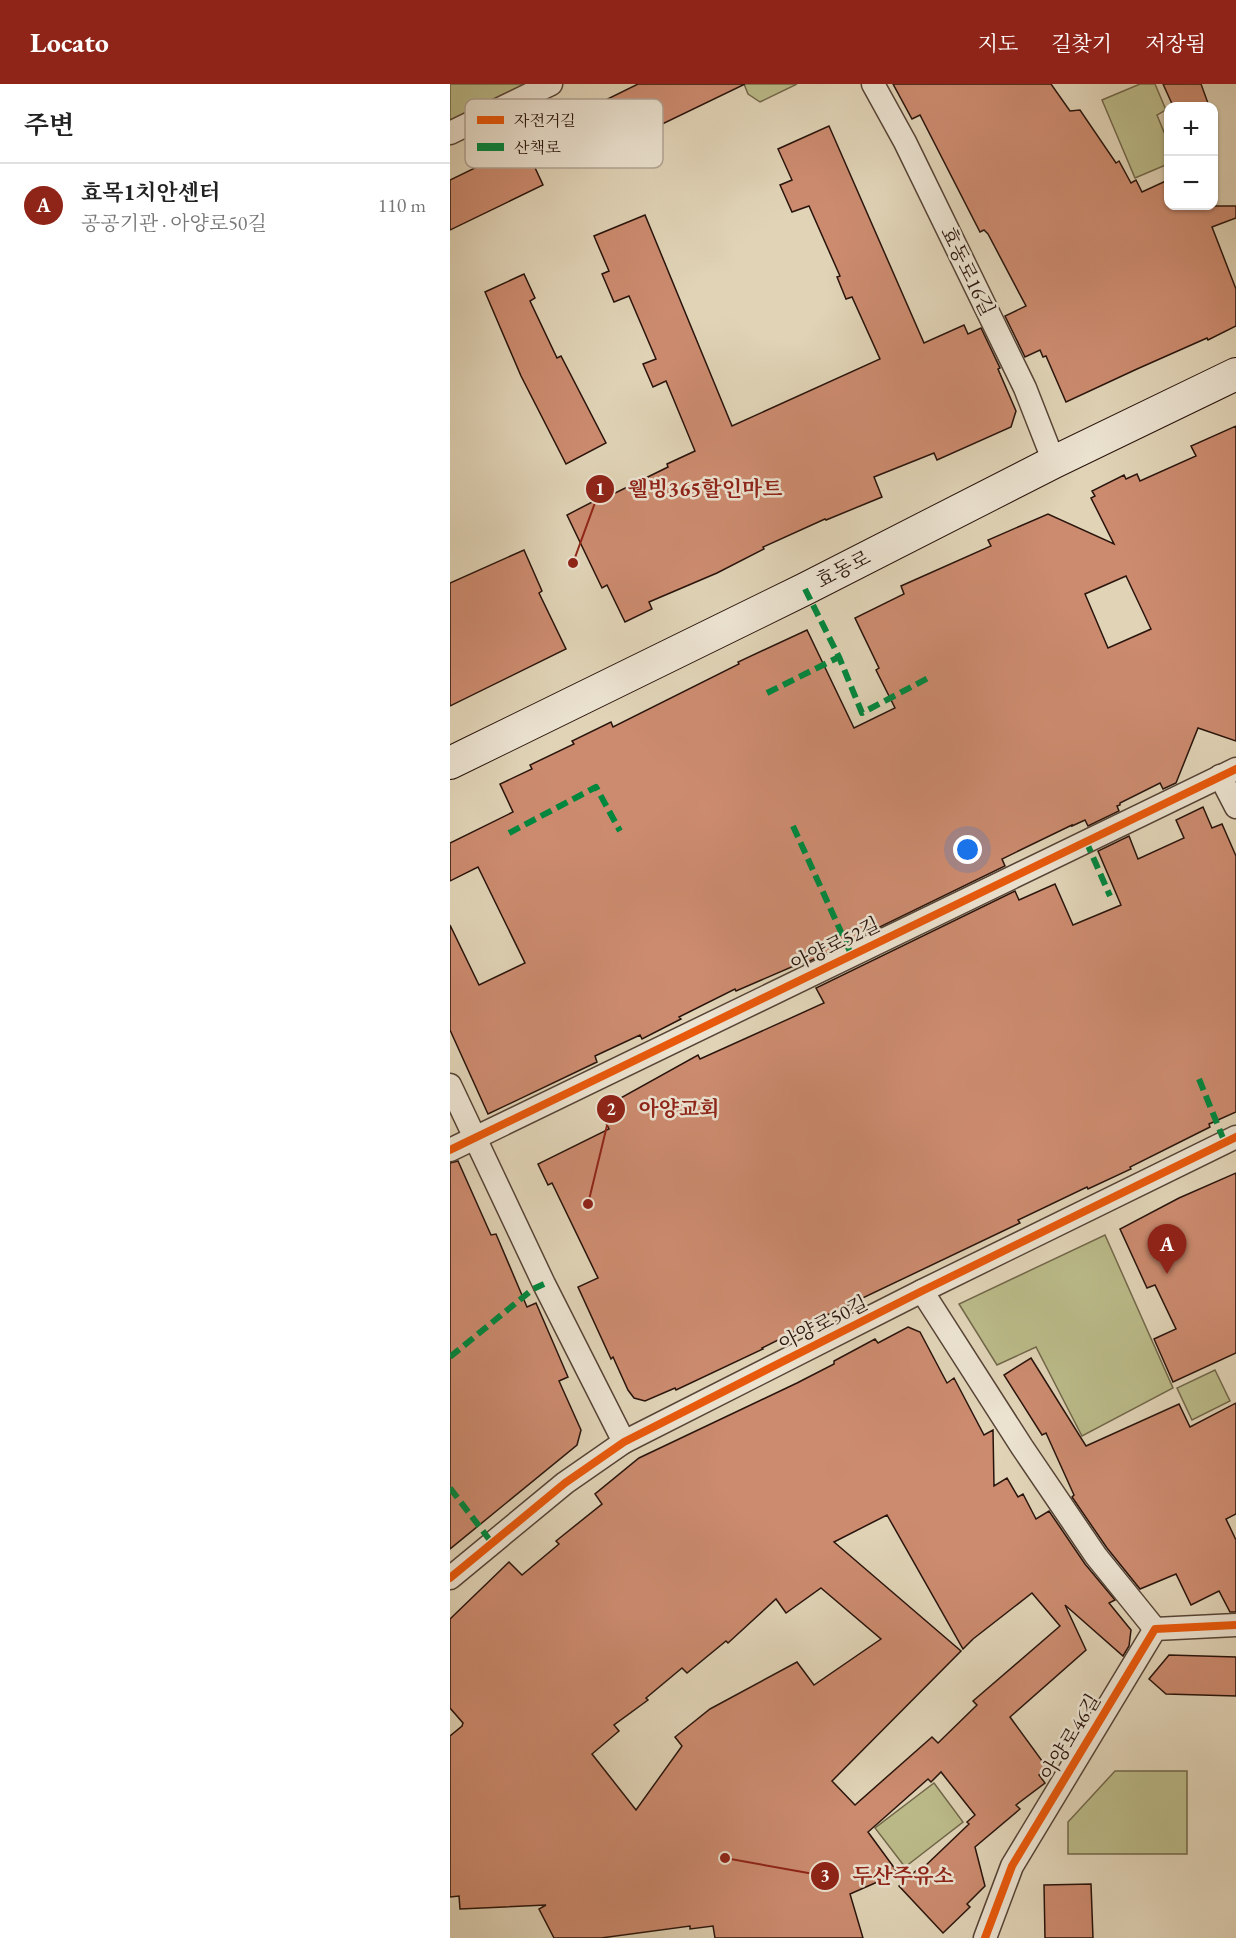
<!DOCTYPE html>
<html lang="ko">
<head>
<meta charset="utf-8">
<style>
	:root { --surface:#fff; --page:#f2f2f2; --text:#222; --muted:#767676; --line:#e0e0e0; --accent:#8f2418 }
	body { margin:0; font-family:"EB Garamond","Noto Serif KR",serif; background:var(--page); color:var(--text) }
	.controls { position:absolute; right:18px; top:18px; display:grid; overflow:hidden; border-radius:12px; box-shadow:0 2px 4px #0004 }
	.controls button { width:54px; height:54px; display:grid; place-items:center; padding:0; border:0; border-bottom:2px solid var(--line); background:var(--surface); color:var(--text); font:30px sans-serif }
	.you { position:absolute; left:518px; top:766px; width:21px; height:21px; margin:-15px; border:4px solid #fff; border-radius:50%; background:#1a73e8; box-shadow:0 0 0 9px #1a73e833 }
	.badge { display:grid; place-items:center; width:39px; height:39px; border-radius:50%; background:var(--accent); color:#fff; font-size:20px; font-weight:700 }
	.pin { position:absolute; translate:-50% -50px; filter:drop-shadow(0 2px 3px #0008) }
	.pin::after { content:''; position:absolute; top:32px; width:21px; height:18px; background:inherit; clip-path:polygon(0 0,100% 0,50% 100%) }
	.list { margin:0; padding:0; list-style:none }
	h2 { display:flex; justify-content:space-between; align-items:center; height:78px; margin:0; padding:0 24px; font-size:26px }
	h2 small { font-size:20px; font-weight:400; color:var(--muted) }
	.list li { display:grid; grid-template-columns:39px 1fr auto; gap:18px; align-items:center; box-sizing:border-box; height:84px; padding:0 24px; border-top:2px solid var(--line) }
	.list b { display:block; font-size:22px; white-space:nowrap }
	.list p { margin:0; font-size:20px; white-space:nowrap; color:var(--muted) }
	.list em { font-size:20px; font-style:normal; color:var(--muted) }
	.map { position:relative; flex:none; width:786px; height:1854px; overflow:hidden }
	header { display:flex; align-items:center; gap:36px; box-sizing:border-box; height:84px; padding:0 30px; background:var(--accent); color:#fff }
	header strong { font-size:28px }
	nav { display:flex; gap:33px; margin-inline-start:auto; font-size:21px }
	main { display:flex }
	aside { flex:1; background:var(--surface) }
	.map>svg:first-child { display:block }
	.green { fill:#baba88; stroke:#72674a; stroke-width:1.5 }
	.building { fill:#cc8b6f; stroke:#29140c; stroke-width:1.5; fill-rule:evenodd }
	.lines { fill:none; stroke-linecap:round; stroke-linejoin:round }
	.minor-casing { stroke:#574436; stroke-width:25 }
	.secondary-casing { stroke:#29140c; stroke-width:34 }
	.minor { stroke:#ebe2d0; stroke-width:22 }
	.secondary { stroke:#ebe2d0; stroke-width:32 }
	.quiet { stroke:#00873e; stroke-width:6; stroke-dasharray:12 6; stroke-linecap:butt }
	.cycleway-casing { stroke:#ebe2d0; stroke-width:11 }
	.cycleway { stroke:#e8590c; stroke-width:8 }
	.labels { text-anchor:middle; stroke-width:5; stroke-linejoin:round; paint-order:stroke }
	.street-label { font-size:20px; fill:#29140c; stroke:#ebe2d0 }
	.key { fill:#ebe2d0; stroke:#b1a495; stroke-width:1.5 }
	.key-label { font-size:16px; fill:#29140c }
	.leader { fill:none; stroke:#8f2418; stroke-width:2 }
	.callout-dot { fill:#8f2418; stroke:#ebe2d0; stroke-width:2 }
	.mark-label { font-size:18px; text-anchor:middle; font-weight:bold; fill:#fff }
	.callout-label { font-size:21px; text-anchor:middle; font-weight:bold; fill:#8f2418; stroke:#ebe2d0; stroke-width:5; stroke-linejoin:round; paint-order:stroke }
</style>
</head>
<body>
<header>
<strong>Locato</strong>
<nav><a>지도</a><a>길찾기</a><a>저장됨</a></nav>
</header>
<main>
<aside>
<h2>주변<small></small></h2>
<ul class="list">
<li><span class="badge">A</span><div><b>효목1치안센터</b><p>공공기관 · 아양로50길</p></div><em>110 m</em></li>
</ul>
</aside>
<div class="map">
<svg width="786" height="1854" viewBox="0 0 786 1854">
	<rect width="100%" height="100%" fill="#e0d3b6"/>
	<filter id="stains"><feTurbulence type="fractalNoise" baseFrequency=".00333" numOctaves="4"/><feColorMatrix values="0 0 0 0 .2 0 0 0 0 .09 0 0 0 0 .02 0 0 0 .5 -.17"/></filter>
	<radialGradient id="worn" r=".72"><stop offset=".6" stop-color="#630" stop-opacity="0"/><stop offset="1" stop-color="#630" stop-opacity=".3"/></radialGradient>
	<g class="green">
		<polygon points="0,0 78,0 0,37"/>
		<polygon points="294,0 347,0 310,18 298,10"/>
		<polygon points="690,0 705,0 716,26 707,31 718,58 718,80 685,94 652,16"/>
		<polygon points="655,1151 723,1304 632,1352 586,1263 547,1281 509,1220"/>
		<polygon points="765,1286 780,1317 742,1336 727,1304"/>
		<polygon points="665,1687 737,1687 737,1770 618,1770 618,1738"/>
		<polygon points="484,1699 513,1738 455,1783 425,1744"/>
	</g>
	<g class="building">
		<polygon points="188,0 295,0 146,72 127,30"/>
		<polygon points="443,0 601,0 620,27 630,26 666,79 669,77 681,99 686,96 692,108 718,96 718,122 786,122 786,134 762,143 786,205 786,242 758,256 757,254 687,285 616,318 596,272 593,273 590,266 575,273 555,232 576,222 538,150 534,146 530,148 470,31 462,35"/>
		<polygon points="713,0 751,0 759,22 723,22"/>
		<polygon points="379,42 474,259 514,241 518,250 531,244 550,284 548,285 566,327 561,343 487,376 484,369 424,393 432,413 376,436 375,435 313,463 314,465 267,489 199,518 202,525 175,538 157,501 152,504 117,431 148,415 149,417 218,383 217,380 245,367 216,297 203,303 193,280 206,275 179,212 164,218 152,190 159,187 144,152 195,131 282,342 430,275 402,213 396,215 387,193 390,192 359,122 342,128 330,101 342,96 328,65"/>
		<polygon points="74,60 93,101 0,146 0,96"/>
		<polygon points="74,190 85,214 80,217 107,274 111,272 156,359 116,380 71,292 35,208"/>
		<path d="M786,342V657L748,644L726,699L713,705L710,699L670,719V721L667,722L669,727L638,742L635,736L622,742V741L552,775L555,782L354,880L353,878L286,907L285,905L229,933L231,935L192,955L190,951L145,972L147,978L38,1030L0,946V841L29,901L75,879L28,783L0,797V759L63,728L50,700L82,685L80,681L124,660L122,657L161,638L163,643L289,580L288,578L357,546L404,644L445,624L426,586L429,584L405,534L454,510L451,502L541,462L538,456L598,430L664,460L641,414L645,412L642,407L674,391L676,395L687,390L690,397L746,372L741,362ZM676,492L701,545L658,564L635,510Z"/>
		<polygon points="74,466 92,507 89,509 116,565 0,622 0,499"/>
		<polygon points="753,723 762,744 772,740 786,772 786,1028 759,1040 760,1043 680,1083 681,1085 638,1105 637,1103 568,1136 570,1139 358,1240 358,1241 312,1264 313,1265 226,1306 225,1304 195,1317 184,1314 178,1306 163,1273 161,1275 128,1203 148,1194 102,1099 98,1101 88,1080 159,1045 149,1026 248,971 250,975 374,919 366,904 565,807 569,816 605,800 623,841 671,821 648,767 679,752 688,775 734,754 726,736"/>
		<polygon points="8,1077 41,1151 46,1150 77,1223 86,1219 118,1293 109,1297 131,1346 127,1361 0,1465 0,1079"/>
		<polygon points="786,1089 786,1269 723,1298 704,1255 726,1245 705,1201 697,1204 670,1145 729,1114"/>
		<path d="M458,1243L470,1248L497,1299L504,1294L534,1351L543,1346L544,1402L557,1394L568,1413L573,1410L586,1435L599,1427L635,1480L665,1516L659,1519L681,1546L679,1562L673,1572L615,1521L636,1566L560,1633L598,1685L589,1691L595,1699L566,1721L570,1725L525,1763L535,1802L517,1820L520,1823L493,1849L449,1802L471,1782L473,1784L519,1740L517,1738L525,1731L491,1688L481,1698L478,1695L418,1748L448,1789L400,1810L413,1854H265L263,1842L240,1845V1842L151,1854H104L89,1825L96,1821L10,1825L9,1812L0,1813V1652L12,1642L13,1639L0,1624V1535L59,1478L72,1491L109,1460L106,1457L152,1420L145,1410L189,1374L347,1299L384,1280V1277L425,1255L428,1259ZM437,1431L513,1565L523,1555L582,1509L610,1542L523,1617L527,1621L488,1659L482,1653L405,1721L382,1697L511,1567L384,1458ZM371,1504L431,1555L364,1601L347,1578L260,1625L225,1653L232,1662L186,1726L142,1670L169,1647L164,1641L198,1616L196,1614L232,1584L237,1589L276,1557L278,1559L326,1515L336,1529Z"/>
		<polygon points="581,1274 636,1362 729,1320 740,1343 786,1319 786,1430 776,1435 786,1456 786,1528 780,1528 769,1507 741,1521 726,1490 690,1505 657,1464 622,1413 624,1411 596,1349 592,1351 554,1291"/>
		<polygon points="719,1571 786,1573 786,1612 716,1610 699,1595"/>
		<polygon points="641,1800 643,1854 595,1854 594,1801"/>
	</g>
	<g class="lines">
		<defs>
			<g id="minor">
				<polyline points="423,0 455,58 575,304 604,378"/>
				<polyline points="0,49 101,0"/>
				<polyline points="770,692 786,723"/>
				<polyline points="0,1001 94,1200 174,1358"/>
				<polyline points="0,1066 786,685"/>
				<polyline points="472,1207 572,1363 646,1472 705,1545"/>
				<polyline points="0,1494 115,1399 174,1358 472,1207 786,1053"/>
				<polyline points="535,1854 562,1782 705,1545 786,1541"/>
			</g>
			<polyline id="secondary" points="0,679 355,505 604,378 786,290"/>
		</defs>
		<use href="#minor" class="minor-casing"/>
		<use href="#secondary" class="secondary-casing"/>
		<use href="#minor" class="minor"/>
		<use href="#secondary" class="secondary"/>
		<g class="quiet">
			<polyline points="355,505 389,573 412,629 482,592"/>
			<polyline points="317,609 389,573"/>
			<polyline points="343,742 401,870"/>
			<polyline points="59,749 146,703 170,747"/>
			<polyline points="636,757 660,812"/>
			<polyline points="749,995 775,1059"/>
			<polyline points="0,1273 83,1205 94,1200"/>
			<polyline points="0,1404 42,1459"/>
		</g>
		<defs>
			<g id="cycleway">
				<polyline points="0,1066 786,685"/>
				<polyline points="0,1494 115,1399 174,1358 472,1207 786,1053"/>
				<polyline points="535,1854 562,1782 705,1545 786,1541"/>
			</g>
		</defs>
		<use href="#cycleway" class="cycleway-casing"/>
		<use href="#cycleway" class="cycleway"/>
	</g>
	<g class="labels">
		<g class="street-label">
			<text transform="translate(518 187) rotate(64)" y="7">효동로16길</text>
			<text transform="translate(393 485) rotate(-27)" y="7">효동로</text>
			<text transform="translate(385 860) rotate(-26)" y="7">아양로52길</text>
			<text transform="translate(373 1239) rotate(-27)" y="7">아양로50길</text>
			<text transform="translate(620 1653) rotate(-59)" y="7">아양로46길</text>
		</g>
	</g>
	<rect x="15" y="15" width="198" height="69" rx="9" class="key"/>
	<rect x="27" y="32" width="27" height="8" fill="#e8590c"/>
	<rect x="27" y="59" width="27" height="8" fill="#00873e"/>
	<g class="key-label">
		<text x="64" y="42">자전거길</text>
		<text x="64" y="69">산책로</text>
	</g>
	<path class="leader" d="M123 479L150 405M138 1120L161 1025M275 1774L375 1792"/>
	<g class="callout-dot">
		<circle cx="123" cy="479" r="6"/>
		<circle cx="138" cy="1120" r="6"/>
		<circle cx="275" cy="1774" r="6"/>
		<circle cx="150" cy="405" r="15"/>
		<circle cx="161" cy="1025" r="15"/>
		<circle cx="375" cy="1792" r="15"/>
	</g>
	<g class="mark-label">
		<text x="150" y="411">1</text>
		<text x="161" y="1031">2</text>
		<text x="375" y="1798">3</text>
	</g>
	<g class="callout-label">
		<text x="255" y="412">웰빙365할인마트</text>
		<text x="229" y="1032">아양교회</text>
		<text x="453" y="1799">두산주유소</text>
	</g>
	<rect width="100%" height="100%" filter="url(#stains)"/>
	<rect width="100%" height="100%" fill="url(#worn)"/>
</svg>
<div class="controls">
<button>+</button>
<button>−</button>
</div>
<div class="you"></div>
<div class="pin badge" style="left:717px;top:1190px">A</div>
</div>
</main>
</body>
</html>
